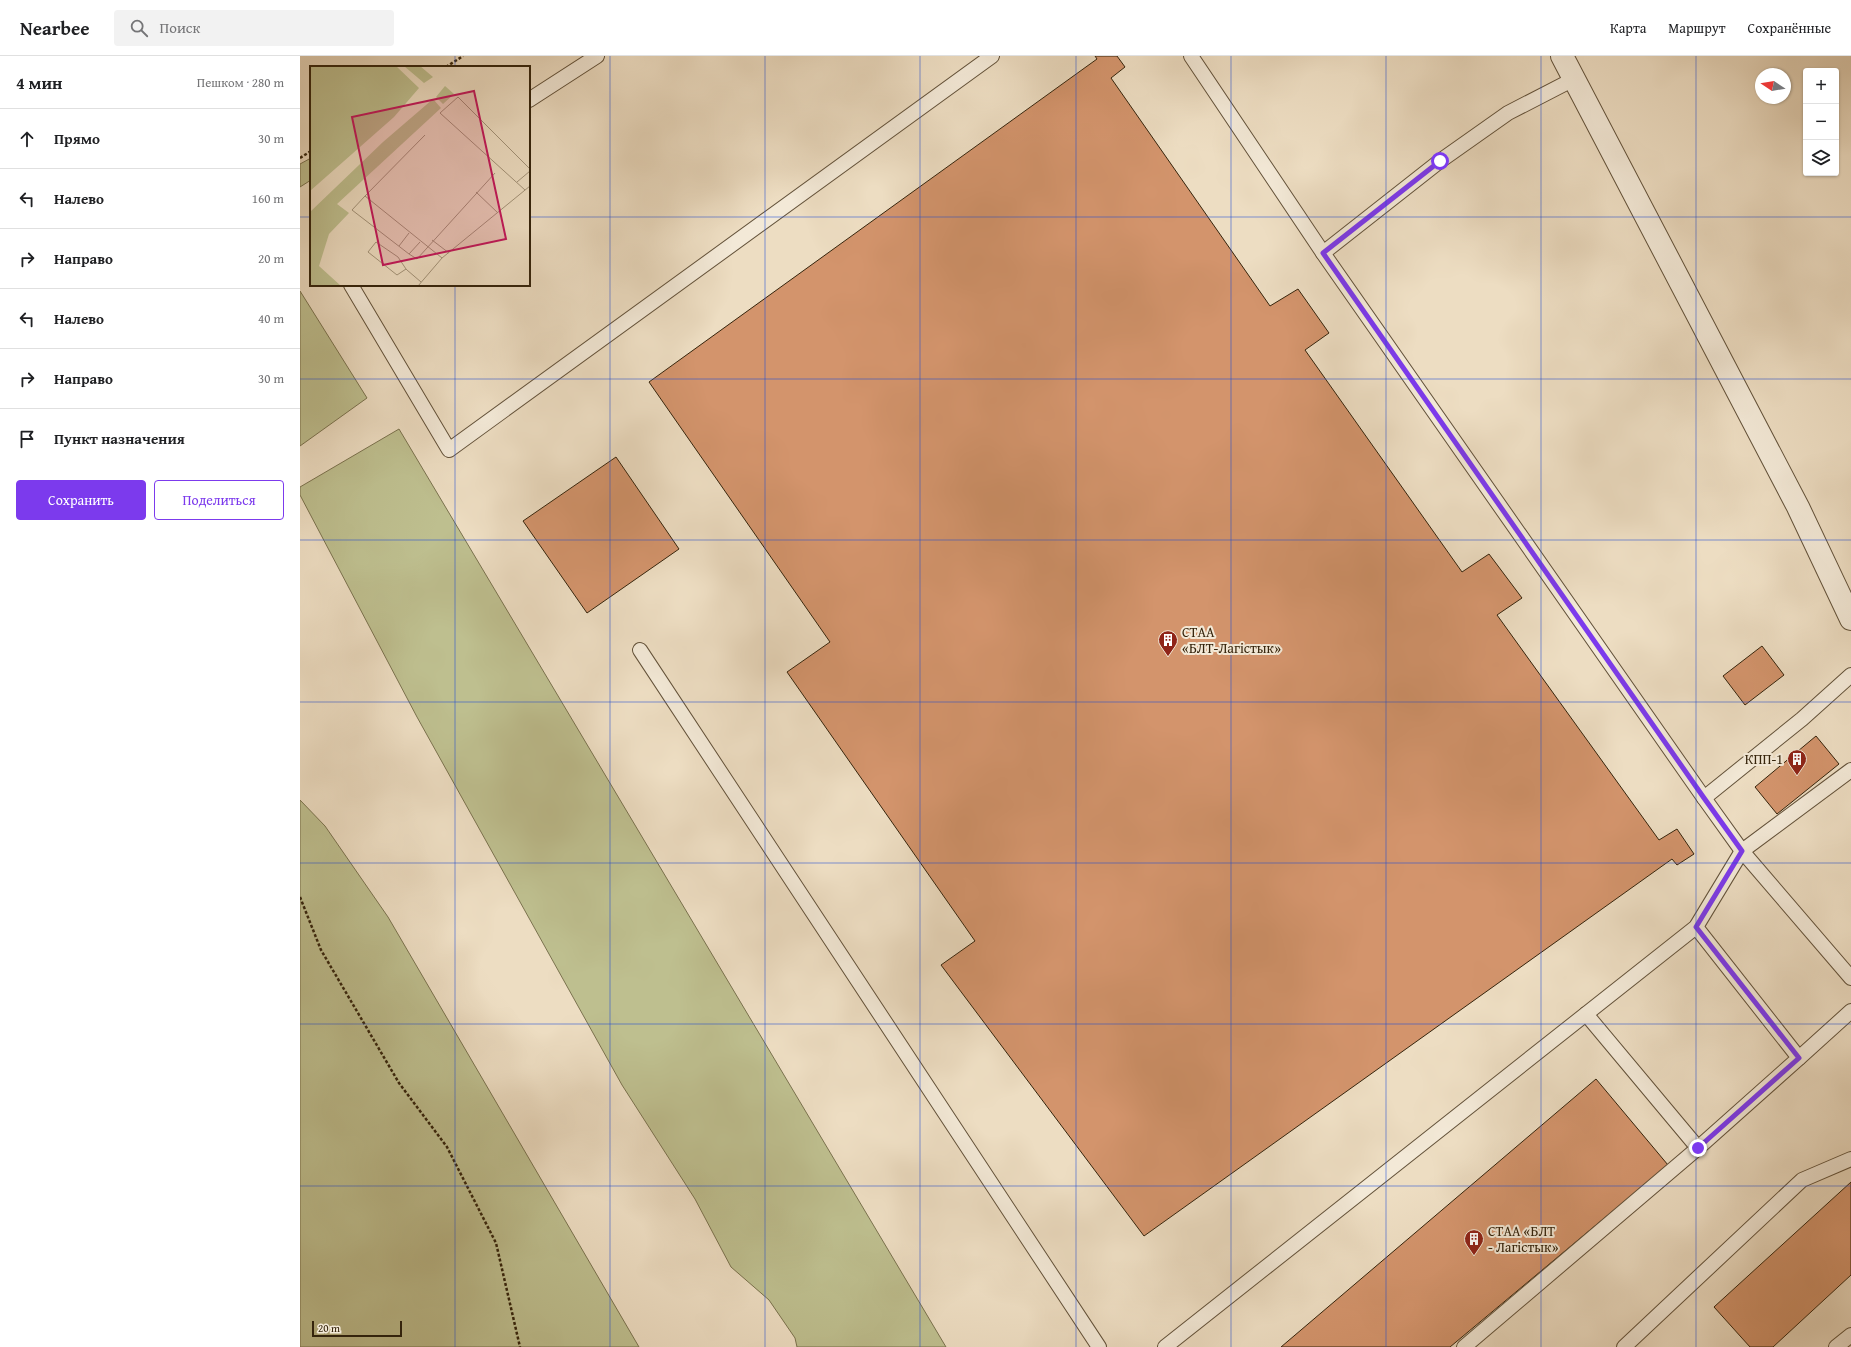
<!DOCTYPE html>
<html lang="ru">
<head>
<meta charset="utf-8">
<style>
	:root { --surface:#fff; --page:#f2f2f2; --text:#202124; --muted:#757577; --line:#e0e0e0; --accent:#7c3aed }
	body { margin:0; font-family:"Gentium Book Plus",serif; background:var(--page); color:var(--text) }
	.controls { position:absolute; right:12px; top:12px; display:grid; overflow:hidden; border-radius:4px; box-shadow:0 1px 3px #0004 }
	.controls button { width:36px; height:36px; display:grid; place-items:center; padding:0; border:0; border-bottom:1px solid var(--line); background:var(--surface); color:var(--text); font:20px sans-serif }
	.compass { position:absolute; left:1455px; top:12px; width:36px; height:36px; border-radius:50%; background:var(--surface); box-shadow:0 1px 3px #0004; rotate:282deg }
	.scale { position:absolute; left:12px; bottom:10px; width:90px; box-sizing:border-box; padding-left:4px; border:2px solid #35240c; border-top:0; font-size:11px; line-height:14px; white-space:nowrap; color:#35240c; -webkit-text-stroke:3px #f3e9d7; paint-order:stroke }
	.stop { position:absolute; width:12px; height:12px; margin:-9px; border:3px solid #7c3aed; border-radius:50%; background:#fff }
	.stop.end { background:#7c3aed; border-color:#fff; box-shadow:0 1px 4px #0008 }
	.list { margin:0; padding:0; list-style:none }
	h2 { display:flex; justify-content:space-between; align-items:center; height:52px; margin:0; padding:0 16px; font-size:17px }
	h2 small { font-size:13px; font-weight:400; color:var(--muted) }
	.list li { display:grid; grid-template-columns:26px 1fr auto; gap:12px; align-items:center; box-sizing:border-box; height:60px; padding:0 16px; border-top:1px solid var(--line) }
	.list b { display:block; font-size:15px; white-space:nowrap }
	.list em { font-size:13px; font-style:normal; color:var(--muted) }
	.actions { display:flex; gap:8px; padding:12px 16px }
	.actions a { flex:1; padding:9px 0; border:1px solid var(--accent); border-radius:4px; text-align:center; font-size:14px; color:var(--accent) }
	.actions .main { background:var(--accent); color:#fff }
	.icon { flex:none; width:22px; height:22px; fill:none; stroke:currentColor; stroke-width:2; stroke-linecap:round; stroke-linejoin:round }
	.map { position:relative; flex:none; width:1551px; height:1291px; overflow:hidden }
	header { display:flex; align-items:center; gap:24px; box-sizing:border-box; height:56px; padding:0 20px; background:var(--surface); border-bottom:1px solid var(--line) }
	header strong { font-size:19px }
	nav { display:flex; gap:22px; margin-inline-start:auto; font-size:14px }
	.search { width:280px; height:36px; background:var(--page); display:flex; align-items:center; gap:10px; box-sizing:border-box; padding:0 14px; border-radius:4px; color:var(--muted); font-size:15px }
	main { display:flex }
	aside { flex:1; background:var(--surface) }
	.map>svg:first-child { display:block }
	.green { fill:#bebf8f; stroke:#7a724e }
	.building { fill:#d3946c; stroke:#35240c }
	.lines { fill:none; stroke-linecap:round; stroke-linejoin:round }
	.lane-casing { stroke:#63523a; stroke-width:16 }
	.street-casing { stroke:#63523a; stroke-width:24 }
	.path { stroke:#35240c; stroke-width:2.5; stroke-dasharray:3 2; stroke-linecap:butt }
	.lane { stroke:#f3e9d7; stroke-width:14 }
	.street { stroke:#f3e9d7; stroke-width:22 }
	.route { stroke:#7c3aed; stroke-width:5 }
	.grid { fill:none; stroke:#1d4ed8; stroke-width:1; stroke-opacity:0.55 }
	.labels { text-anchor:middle; stroke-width:4; stroke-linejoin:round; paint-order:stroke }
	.poi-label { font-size:14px; fill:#35240c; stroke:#f3e9d7; text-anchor:start }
	.inset-road { fill:none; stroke:#a39379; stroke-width:1 }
	.view { fill:#c2185b; fill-opacity:0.15; stroke:#c2185b; stroke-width:2 }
	.inset-edge { fill:none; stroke:#35240c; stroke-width:2 }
</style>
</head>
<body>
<header>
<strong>Nearbee</strong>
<div class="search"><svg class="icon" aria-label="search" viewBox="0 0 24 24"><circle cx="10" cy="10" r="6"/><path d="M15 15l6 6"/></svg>Поиск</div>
<nav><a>Карта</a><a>Маршрут</a><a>Сохранённые</a></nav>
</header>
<main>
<aside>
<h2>4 мин<small>Пешком · 280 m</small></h2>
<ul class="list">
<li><svg class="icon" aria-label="ahead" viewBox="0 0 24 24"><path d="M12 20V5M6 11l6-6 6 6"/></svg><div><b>Прямо</b></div><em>30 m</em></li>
<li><svg class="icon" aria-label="left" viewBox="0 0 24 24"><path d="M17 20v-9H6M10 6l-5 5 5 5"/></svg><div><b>Налево</b></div><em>160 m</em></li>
<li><svg class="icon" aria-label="right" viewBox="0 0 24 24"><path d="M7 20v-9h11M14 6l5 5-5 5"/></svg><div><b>Направо</b></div><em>20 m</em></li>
<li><svg class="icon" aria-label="left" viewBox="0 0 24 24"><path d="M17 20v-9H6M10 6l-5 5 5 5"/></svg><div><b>Налево</b></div><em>40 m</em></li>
<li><svg class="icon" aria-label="right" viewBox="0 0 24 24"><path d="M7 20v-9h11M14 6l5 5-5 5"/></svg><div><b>Направо</b></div><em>30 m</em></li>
<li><svg class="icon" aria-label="arrive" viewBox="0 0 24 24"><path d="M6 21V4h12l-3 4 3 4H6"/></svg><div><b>Пункт назначения</b></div></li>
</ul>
<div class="actions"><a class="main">Сохранить</a><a>Поделиться</a></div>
</aside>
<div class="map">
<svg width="1551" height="1291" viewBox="0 0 1551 1291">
	<rect width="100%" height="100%" fill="#edddc2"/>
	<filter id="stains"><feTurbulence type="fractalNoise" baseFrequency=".005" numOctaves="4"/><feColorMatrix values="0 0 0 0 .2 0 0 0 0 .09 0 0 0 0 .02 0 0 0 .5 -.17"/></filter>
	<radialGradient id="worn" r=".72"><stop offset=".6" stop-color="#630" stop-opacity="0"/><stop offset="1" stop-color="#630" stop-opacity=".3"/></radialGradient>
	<g class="green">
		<polygon points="11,102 11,124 0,131 0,108"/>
		<polygon points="0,235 67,342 0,390"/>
		<polygon points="99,373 646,1291 497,1291 495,1282 469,1244 431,1211 395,1143 322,1029 117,661 0,439 0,431"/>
		<polygon points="0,744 25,770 88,861 339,1291 0,1291"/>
	</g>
	<g class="building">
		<polygon points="795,0 817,0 825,11 811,22 970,250 998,233 1029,277 1005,294 1162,516 1189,498 1222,542 1197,559 1359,784 1377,773 1394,798 1377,809 1372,803 844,1180 641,909 675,885 487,616 530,586 349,326 797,3"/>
		<polygon points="316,401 379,493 287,557 223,465"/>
		<polygon points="1462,590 1484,619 1445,649 1423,620"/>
		<polygon points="1516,680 1539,708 1477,758 1455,731"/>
		<polygon points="1296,1023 1368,1109 1150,1291 981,1291"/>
		<polygon points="1551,1126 1551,1219 1473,1291 1450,1291 1414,1251"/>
	</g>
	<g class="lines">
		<defs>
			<g id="lane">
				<polyline points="891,0 1023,197 1404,742 1442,795 1551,922"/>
				<polyline points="229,44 297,0"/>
				<polyline points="1023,197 1140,105 1208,57 1274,23"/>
				<polyline points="51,229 149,394 692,0"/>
				<polyline points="340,594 799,1291"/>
				<polyline points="1404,742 1502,663 1551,619"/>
				<polyline points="1286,958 1398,1092"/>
				<polyline points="1499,1002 1551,955"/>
				<polyline points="865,1291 1396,871 1442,795 1551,714"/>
				<polyline points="1164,1291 1398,1092 1499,1002 1396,871"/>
				<polyline points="1324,1291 1502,1124 1551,1103"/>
				<polyline points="1536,1291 1551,1279"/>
			</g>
			<polyline id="street" points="1262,0 1498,451 1551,563"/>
		</defs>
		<use href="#lane" class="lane-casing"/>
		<use href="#street" class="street-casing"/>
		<g class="path">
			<polyline points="146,11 163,0"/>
			<polyline points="0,102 11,95"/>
			<polyline points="0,841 21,894 99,1027 147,1091 196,1187 220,1291"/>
		</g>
		<use href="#lane" class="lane"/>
		<use href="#street" class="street"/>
	</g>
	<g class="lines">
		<polyline class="route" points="1140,105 1023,197 1404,742 1442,795 1396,871 1499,1002 1398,1092"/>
	</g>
	<path class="grid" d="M155,0V11M310,0V1291M465,0V1291M620,0V1291M776,0V1291M931,0V1291M1086,0V1291M1241,0V1291M1396,0V1291M0,161H11M229,161H1551M155,229V1291M0,323H1551M0,484H1551M0,646H1551M0,807H1551M0,968H1551M0,1130H1551"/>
	<defs>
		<symbol id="building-pin" viewBox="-11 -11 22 30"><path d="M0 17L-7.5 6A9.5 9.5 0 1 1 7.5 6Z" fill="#8f2418" stroke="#f3e9d7"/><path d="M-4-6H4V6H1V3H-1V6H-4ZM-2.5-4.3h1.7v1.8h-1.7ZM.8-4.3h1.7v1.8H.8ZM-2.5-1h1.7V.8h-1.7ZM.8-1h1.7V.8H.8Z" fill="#fff"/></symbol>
	</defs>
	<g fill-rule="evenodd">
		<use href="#building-pin" x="857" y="573" width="22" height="30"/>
		<use href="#building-pin" x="1486" y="692" width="22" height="30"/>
		<use href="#building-pin" x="1163" y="1172" width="22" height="30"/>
	</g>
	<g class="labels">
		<g class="poi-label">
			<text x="882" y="581">СТАА<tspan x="882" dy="16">«БЛТ-Лагістык»</tspan></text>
			<text x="1483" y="708" text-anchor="end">КПП-1</text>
			<text x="1188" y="1180">СТАА «БЛТ<tspan x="1188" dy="16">- Лагістык»</tspan></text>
		</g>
	</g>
	<g transform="translate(10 10)">
		<rect width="220" height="220" fill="#edddc2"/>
		<path d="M0,0H86L109,22L84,51L0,125ZM94,0H110L123,11L114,17ZM135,20L144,28L133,38L126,31ZM123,33L131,42L27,138L39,147L19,168L9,200L31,220H0V146L73,76Z" fill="#bebf8f"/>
		<path class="inset-road" d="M207,116L220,105M215,124L130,47L148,31L220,103M166,126L188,147M55,130L115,69M122,174L139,187M110,176L99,188L42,144L55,130L132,192M89,180L99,167M99,188L107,193L185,107M96,203L87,209L58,186L66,176L88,191L96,203L97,204L111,216M108,220L132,192L220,120"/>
		<path class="view" d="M164,25L196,173L73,199L42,51Z"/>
		<rect width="220" height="220" class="inset-edge"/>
	</g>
	<rect width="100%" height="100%" filter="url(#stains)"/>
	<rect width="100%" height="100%" fill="url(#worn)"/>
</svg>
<div class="controls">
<button>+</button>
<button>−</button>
<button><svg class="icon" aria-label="layers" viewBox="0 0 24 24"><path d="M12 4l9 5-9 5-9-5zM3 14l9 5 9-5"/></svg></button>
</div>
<svg class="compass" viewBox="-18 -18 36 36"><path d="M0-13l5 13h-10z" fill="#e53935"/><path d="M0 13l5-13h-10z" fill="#757577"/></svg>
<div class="scale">20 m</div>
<div class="stop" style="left:1140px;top:105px"></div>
<div class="stop end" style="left:1398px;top:1092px"></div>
</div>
</main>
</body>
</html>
